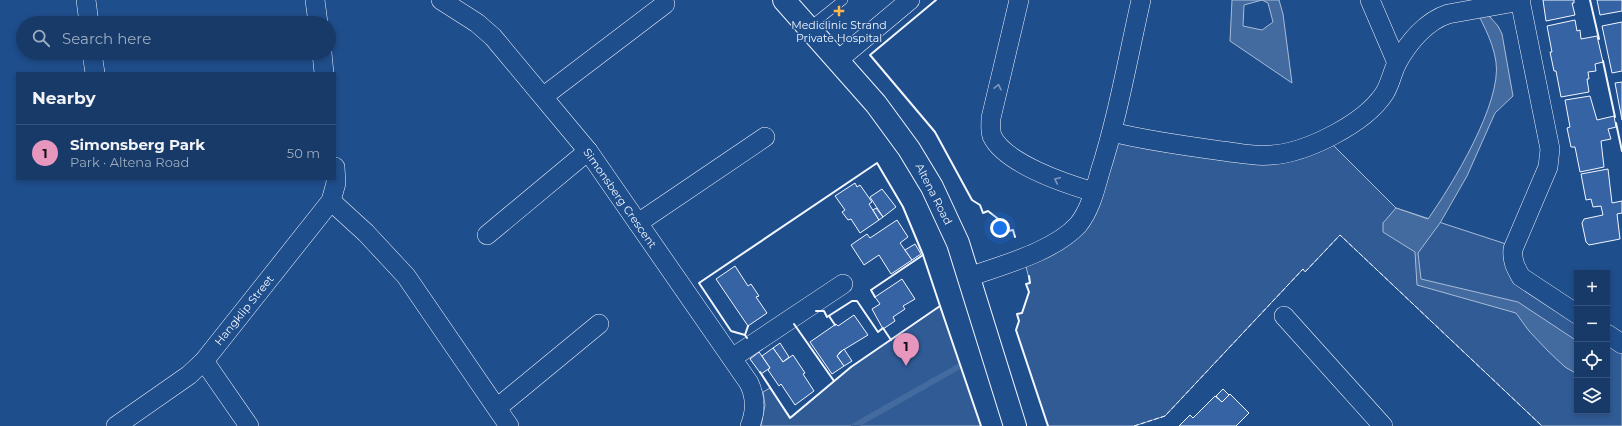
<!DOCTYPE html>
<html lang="en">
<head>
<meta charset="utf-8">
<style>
	:root { --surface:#173a69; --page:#244571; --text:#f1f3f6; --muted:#9eadc0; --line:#36547d; --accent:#e797bd }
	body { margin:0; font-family:Montserrat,sans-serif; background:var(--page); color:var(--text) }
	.controls { position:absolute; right:12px; bottom:12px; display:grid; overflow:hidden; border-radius:0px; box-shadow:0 2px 6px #0003 }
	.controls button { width:36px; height:36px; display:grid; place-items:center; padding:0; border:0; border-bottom:1px solid var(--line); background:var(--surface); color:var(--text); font:20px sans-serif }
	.you { position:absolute; left:1000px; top:228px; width:14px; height:14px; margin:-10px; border:3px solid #fff; border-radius:50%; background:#1a73e8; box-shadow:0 0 0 6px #1a73e833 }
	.badge { display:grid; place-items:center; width:26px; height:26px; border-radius:50%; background:var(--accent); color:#111; font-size:13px; font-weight:700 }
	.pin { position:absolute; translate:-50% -33px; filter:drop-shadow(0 1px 2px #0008) }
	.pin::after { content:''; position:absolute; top:21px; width:14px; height:12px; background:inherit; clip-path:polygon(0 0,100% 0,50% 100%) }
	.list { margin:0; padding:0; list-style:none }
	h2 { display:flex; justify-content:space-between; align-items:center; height:52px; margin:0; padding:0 16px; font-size:17px }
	h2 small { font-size:13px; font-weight:400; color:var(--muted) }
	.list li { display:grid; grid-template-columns:26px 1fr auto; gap:12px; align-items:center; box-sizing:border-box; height:56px; padding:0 16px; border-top:1px solid var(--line) }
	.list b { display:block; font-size:15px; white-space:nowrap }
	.list p { margin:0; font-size:13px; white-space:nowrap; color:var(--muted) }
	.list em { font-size:13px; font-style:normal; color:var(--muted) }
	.icon { flex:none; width:22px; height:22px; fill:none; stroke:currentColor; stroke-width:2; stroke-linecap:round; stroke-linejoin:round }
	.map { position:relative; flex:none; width:1622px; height:426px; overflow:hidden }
	.search { position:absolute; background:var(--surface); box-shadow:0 2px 6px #0003; left:16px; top:16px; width:320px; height:44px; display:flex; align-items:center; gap:10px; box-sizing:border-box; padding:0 14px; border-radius:22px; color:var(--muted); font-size:15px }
	.panel { position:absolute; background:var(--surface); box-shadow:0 2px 6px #0003; left:16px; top:72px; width:320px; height:108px; border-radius:0px }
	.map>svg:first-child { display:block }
	.green { fill:#305b95; stroke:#a8bbd7 }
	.water { fill:#446ba0; stroke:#a8bbd7 }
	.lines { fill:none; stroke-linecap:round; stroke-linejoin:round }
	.stream { stroke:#446ba0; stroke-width:6 }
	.building { fill:#3563a3; stroke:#f2f6ff }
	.lane-casing { stroke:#f2f6ff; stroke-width:10 }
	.street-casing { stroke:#f2f6ff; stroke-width:20 }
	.secondary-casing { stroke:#f2f6ff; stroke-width:24 }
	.lane { stroke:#1f4e8c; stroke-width:9 }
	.street { stroke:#1f4e8c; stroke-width:19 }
	.secondary { stroke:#1f4e8c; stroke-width:22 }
	.fence { stroke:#f2f6ff; stroke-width:1; stroke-dasharray:5 2; stroke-linecap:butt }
	.wall { stroke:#f2f6ff; stroke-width:2 }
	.oneway { stroke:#7e9ac0 }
	.poi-dot { fill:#ffb74d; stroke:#1f4e8c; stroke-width:1.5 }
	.labels { text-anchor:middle; stroke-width:3; stroke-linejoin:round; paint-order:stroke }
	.poi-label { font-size:11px; fill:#f2f6ff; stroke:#1f4e8c }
	.street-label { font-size:11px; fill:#f2f6ff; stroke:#1f4e8c }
</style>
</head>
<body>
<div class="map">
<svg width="1622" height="426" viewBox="0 0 1622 426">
	<rect width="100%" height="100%" fill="#1f4e8c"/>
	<g class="green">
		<polygon points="1112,133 1246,155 1328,140 1396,208 1503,243 1512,248 1511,257 1577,315 1577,411 1607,411 1607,335 1622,345 1622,426 1542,426 1340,235 1305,272 1303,269 1165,416 1134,426 1048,426 1016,330 1019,321 1017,314 1022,313 1029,292 1026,284 1030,283 1024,258 1078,226"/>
		<polygon points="940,306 981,426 761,426 765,405 763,392 770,388 791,418 851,367"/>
	</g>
	<g class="water">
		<polygon points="1232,0 1262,0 1244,5 1243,26 1262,30 1273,22 1268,3 1262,0 1279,0 1283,14 1292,83 1230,41"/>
		<path d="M1471,0H1487L1490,17L1498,26L1502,34L1513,96L1495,113L1467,176L1440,223L1418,253L1421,279L1518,302L1577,341V374L1565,367L1548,351L1529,331L1516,313L1417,285L1415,252L1383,232V223L1396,208L1428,219C1452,185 1502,103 1496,62C1493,40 1480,19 1471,0Z"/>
	</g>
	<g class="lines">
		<polyline class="stream" points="854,426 958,367"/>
	</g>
	<g class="building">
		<polygon points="1543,0 1574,0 1574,3 1572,3 1575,15 1546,21"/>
		<polygon points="1597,0 1622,0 1622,11 1600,15"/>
		<polygon points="1575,20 1577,31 1580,30 1581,39 1597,36 1603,62 1595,64 1596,71 1588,72 1589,79 1587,79 1589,92 1561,97 1556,71 1554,71 1550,52 1552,52 1547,26"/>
		<polygon points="1622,22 1622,71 1612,73 1602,26"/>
		<polygon points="1622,82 1622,120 1615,83"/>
		<polygon points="1590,96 1597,120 1614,116 1616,127 1608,129 1611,139 1601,141 1604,167 1580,172 1575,147 1571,147 1567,128 1570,127 1565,100"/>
		<polygon points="1608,169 1612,203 1622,201 1622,213 1617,214 1620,239 1589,245 1586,242 1582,223 1584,219 1603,215 1601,206 1593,207 1591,199 1586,200 1581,174"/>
		<polygon points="855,183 857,187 860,185 872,202 869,204 879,220 860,233 851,219 848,220 842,212 845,210 835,196"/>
		<polygon points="882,189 896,207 883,217 870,197"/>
		<polygon points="876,208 883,217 879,220 873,210"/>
		<polygon points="897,220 908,237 900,243 912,260 891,274 879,255 864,265 851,245 867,234 870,238"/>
		<polygon points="915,244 921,254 912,260 905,250"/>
		<polygon points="735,266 748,286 751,284 759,296 756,297 767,313 748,326 716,279"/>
		<polygon points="902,279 915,299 903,306 905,309 893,317 895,321 883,329 872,309 880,304 875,297"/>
		<polygon points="854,315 868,335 840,352 837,356 844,366 832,374 810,342 836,324 838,326"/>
		<polygon points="780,343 789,357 783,362 773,348"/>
		<polygon points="773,348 783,362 793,355 805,373 803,374 814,391 795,405 781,384 779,386 768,370 770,368 762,356"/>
		<polygon points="844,349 852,361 844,366 837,356"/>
		<polygon points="759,352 770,368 761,374 750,359"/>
		<polygon points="1223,389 1229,395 1222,402 1216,396"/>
		<polygon points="1230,394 1249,413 1236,426 1179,426 1190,415 1193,418 1215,396 1222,402"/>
	</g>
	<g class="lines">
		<defs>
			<polyline id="lane" points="808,28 843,0"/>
			<g id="street">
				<polyline points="86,0 89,23"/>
				<polyline points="315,0 318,23"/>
				<path d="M441,0L477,23L493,37L588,151L749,383C756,398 756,411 750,426"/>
				<path d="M1019,0L991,118C991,124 990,130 992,136C1005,164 1067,184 1094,192"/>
				<polyline points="1370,0 1397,63"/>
				<path d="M1520,0L1550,149L1548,167L1513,249C1512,260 1515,267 1521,277L1577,314"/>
				<polyline points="92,53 95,73"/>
				<polyline points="322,53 324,73"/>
				<polyline points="837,61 910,0"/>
				<polyline points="544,96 665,4"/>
				<path d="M1112,132C1148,141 1186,146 1223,151C1239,153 1256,157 1271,155C1306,153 1364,124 1384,94C1390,85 1392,73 1397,63C1408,43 1426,21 1448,14L1521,1"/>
				<polyline points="331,201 366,233 406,276 509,426"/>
				<polyline points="638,223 765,137"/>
				<polyline points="487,235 588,151"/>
				<path d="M969,277C1002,265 1053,252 1078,225C1090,210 1095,190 1100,172C1118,116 1128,57 1141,0"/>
				<polyline points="1284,316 1383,426"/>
				<polyline points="1607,334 1622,344"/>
				<polyline points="732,358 843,284"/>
				<polyline points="204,361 249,426"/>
				<polyline points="497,408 599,324"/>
				<polyline points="116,426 189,375 204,361 331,201 336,183 335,167"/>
			</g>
			<polyline id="secondary" points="784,0 876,104 909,149 932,187 958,243 1015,426"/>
		</defs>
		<use href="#lane" class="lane-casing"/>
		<use href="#street" class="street-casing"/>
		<use href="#secondary" class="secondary-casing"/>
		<use href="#lane" class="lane"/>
		<use href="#street" class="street"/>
		<use href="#secondary" class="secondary"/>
		<polyline class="fence" points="1134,426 1165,416 1303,269 1305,272 1340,235 1542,426"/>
		<g class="wall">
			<polyline points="936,0 870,55 935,132 972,200 980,205 983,213 988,211 1006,225 1008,231 1013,230 1015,237"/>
			<polyline points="1590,0 1599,39"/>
			<polyline points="1603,61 1615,117"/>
			<polyline points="1616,123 1622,151"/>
			<polyline points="1029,276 1030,283 1026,284 1029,292 1022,313 1017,314 1019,321 1016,330 1048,426"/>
			<polyline points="875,297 871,290 923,255"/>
			<polyline points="816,311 824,311 827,317 852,301 857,301 878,332 883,328 891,340"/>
			<polyline points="829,316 835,325"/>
			<polyline points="794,324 834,381"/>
			<polyline points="745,335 748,326"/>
			<polyline points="747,338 745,335 731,331 699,283 877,163 903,207 923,255 940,306"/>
			<polyline points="760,372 790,418 851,367 940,306 981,426"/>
		</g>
	</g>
	<defs><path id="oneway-chevron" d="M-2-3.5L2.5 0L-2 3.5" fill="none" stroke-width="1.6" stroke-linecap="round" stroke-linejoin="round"/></defs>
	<g class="oneway">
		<use href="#oneway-chevron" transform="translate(998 87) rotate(-77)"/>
		<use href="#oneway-chevron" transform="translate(1057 180) rotate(-155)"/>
	</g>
	<path class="poi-dot" d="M837 5h4v4h4v4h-4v4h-4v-4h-4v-4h4z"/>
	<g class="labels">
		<g class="poi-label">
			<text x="839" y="29">Mediclinic Strand<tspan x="839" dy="13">Private Hospital</tspan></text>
		</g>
		<g class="street-label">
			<text transform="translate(934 194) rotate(63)" y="4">Altena Road</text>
			<text transform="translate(620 198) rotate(55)" y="4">Simonsberg Crescent</text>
			<text transform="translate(244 310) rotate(-51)" y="4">Hangklip Street</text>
		</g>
	</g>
</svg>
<div class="controls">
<button>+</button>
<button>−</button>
<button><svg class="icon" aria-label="locate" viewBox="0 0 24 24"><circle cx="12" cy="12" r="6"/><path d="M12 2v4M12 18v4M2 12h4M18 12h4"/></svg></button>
<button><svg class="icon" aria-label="layers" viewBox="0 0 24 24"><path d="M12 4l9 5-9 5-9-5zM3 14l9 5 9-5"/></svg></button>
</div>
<div class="you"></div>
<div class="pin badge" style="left:906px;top:366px">1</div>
<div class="search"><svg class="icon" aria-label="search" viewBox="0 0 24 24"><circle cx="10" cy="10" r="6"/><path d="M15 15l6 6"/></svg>Search here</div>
<section class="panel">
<h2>Nearby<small></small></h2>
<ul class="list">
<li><span class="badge">1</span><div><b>Simonsberg Park</b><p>Park · Altena Road</p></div><em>50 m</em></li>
</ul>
</section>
</div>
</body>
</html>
